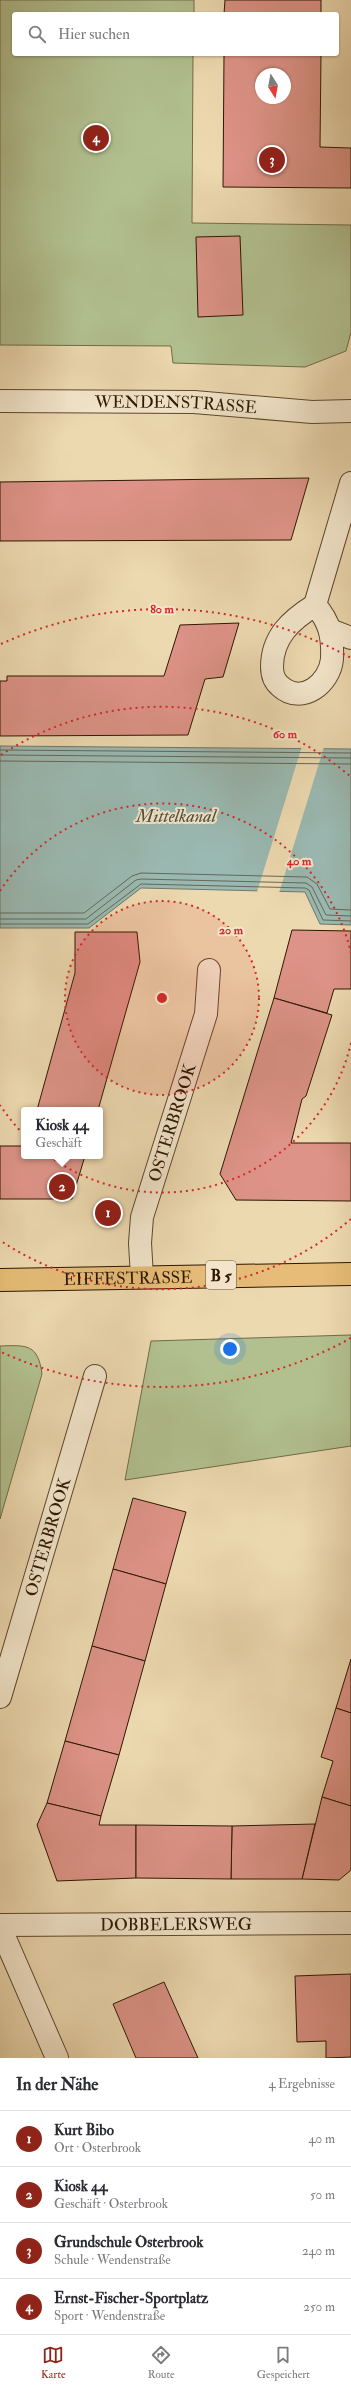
<!DOCTYPE html>
<html lang="de">
<head>
<meta charset="utf-8">
<style>
	:root { --surface:#fff; --page:#f7f7f7; --text:#2b2b33; --muted:#7c7c81; --line:#e1e1e2; --accent:#8f2418 }
	body { margin:0; font-family:"IM FELL Double Pica",serif; background:var(--page); color:var(--text) }
	.compass { position:absolute; left:255px; top:68px; width:36px; height:36px; border-radius:50%; background:var(--surface); box-shadow:0 1px 3px #0004; rotate:169deg }
	.you { position:absolute; left:230px; top:1349px; width:14px; height:14px; margin:-10px; border:3px solid #fff; border-radius:50%; background:#1a73e8; box-shadow:0 0 0 6px #1a73e833 }
	.badge { display:grid; place-items:center; width:26px; height:26px; border-radius:50%; background:var(--accent); color:#fff; font-size:13px; font-weight:700 }
	.pin { position:absolute; translate:-50% -50%; border:2px solid #fff; box-shadow:0 1px 4px #0006 }
	.popup { position:absolute; left:21px; top:1107px; width:82px; height:52px; box-sizing:border-box; display:grid; place-content:center; border-radius:4px; background:var(--surface); filter:drop-shadow(0 1px 3px #0005); font-size:13px; white-space:nowrap; color:var(--muted) }
	.popup b { font-size:15px; color:var(--text) }
	.popup::after { content:''; position:absolute; left:50%; top:100%; margin-left:-8px; border:8px solid transparent; border-top-color:var(--surface) }
	.list { margin:0; padding:0; list-style:none }
	h2 { display:flex; justify-content:space-between; align-items:center; height:52px; margin:0; padding:0 16px; font-size:17px }
	h2 small { font-size:13px; font-weight:400; color:var(--muted) }
	.list li { display:grid; grid-template-columns:26px 1fr auto; gap:12px; align-items:center; box-sizing:border-box; height:56px; padding:0 16px; border-top:1px solid var(--line) }
	.list b { display:block; font-size:15px; white-space:nowrap }
	.list p { margin:0; font-size:13px; white-space:nowrap; color:var(--muted) }
	.list em { font-size:13px; font-style:normal; color:var(--muted) }
	.icon { flex:none; width:22px; height:22px; fill:none; stroke:currentColor; stroke-width:2; stroke-linecap:round; stroke-linejoin:round }
	.map { position:relative; flex:none; width:351px; height:2058px; overflow:hidden }
	.search { position:absolute; background:var(--surface); box-shadow:0 1px 3px #0004; left:12px; right:12px; top:12px; height:44px; display:flex; align-items:center; gap:10px; box-sizing:border-box; padding:0 14px; border-radius:4px; color:var(--muted); font-size:15px }
	.sheet { height:276px; background:var(--surface) }
	nav { display:flex; justify-content:space-around; align-items:center; box-sizing:border-box; height:56px; border-top:1px solid var(--line); background:var(--surface); font-size:11px; color:var(--muted) }
	nav a { display:grid; justify-items:center; gap:2px }
	nav .on { color:var(--accent) }
	.map>svg:first-child { display:block }
	.green { fill:#b2c090; stroke:#706c48 }
	.water { fill:#9ab9b2; stroke:#6e786b }
	.pier { fill:#edd9b0 }
	.lines { fill:none; stroke-linecap:round; stroke-linejoin:round }
	.shore { stroke:#646859; stroke-width:1 }
	.building { fill:#dd9387; stroke:#2d1700; fill-rule:evenodd }
	.minor-casing { stroke:#5d482c; stroke-width:24 }
	.major-casing { stroke:#2d1700; stroke-width:24 }
	.minor { stroke:#f3e6cc; stroke-width:22 }
	.major { stroke:#e6bc78; stroke-width:22 }
	.ring { fill:none; stroke:#d62828; stroke-width:2; stroke-dasharray:2 4 }
	.labels { text-anchor:middle; stroke-width:4; stroke-linejoin:round; paint-order:stroke }
	.shield { fill:#f3e6cc; stroke:#68553d; stroke-width:1 }
	.shield-label { font-size:16px; font-weight:bold; fill:#2d1700 }
	.street-label { font-size:17px; fill:#2d1700; stroke:#f3e6cc }
	.water-label { font-size:18px; font-style:italic; fill:#53503e; stroke:#f3e6cc }
	.centre { fill:#d62828; stroke:#f3e6cc; stroke-width:2 }
	.ring-label { font-size:12px; text-anchor:middle; font-weight:bold; fill:#d62828; stroke:#f3e6cc; stroke-width:4; stroke-linejoin:round; paint-order:stroke }
</style>
</head>
<body>
<div class="map">
<svg width="351" height="2058" viewBox="0 0 351 2058">
	<rect width="100%" height="100%" fill="#edd9b0"/>
	<filter id="stains"><feTurbulence type="fractalNoise" baseFrequency=".005" numOctaves="4"/><feColorMatrix values="0 0 0 0 .2 0 0 0 0 .09 0 0 0 0 .02 0 0 0 .5 -.17"/></filter>
	<radialGradient id="worn" r=".72"><stop offset=".6" stop-color="#630" stop-opacity="0"/><stop offset="1" stop-color="#630" stop-opacity=".3"/></radialGradient>
	<g class="green">
		<polygon points="0,0 194,0 194,14 14,14 14,54 193,54 192,223 351,225 351,332 346,351 305,367 173,363 171,346 0,345"/>
		<polygon points="351,1335 351,1446 125,1480 151,1341"/>
		<path d="M0,1346C27,1345 38,1344 42,1374L0,1519Z"/>
	</g>
	<polygon class="water" points="0,746 351,749 351,925 320,924 305,892 141,888 89,928 0,928"/>
	<polygon class="pier" points="302,746 324,747 279,893 257,892"/>
	<g class="lines">
		<g class="shore">
			<polyline points="0,750 351,753"/>
			<polyline points="0,755 351,758"/>
			<polyline points="0,761 351,764"/>
			<polyline points="0,913 84,913 132,876 141,873 307,877 317,884 330,909 351,910"/>
			<polyline points="0,919 86,919 136,880 141,879 306,883 312,887 326,915 351,916"/>
			<polyline points="0,924 88,924 141,884 305,888 309,890 323,920 351,921"/>
		</g>
	</g>
	<g class="building">
		<polygon points="225,0 321,0 321,14 224,14"/>
		<path d="M224,54H321L320,147L351,148V188L223,187ZM261,74H285V98H261Z"/>
		<polygon points="240,236 243,315 198,317 196,237"/>
		<polygon points="309,478 291,540 0,541 0,482"/>
		<polygon points="239,623 223,677 205,679 188,735 0,736 0,681 7,681 7,676 164,676 180,625"/>
		<polygon points="292,930 351,931 351,989 334,989 327,1013 274,998"/>
		<polygon points="75,932 137,932 140,962 98,1110 37,1110 75,973"/>
		<polygon points="274,998 332,1015 306,1096 302,1099 291,1143 351,1143 351,1201 236,1200 220,1174"/>
		<polygon points="0,1146 24,1146 24,1156 85,1156 72,1199 0,1199"/>
		<polygon points="133,1498 186,1512 166,1584 113,1569"/>
		<polygon points="113,1569 166,1584 145,1661 92,1646"/>
		<polygon points="92,1646 145,1661 119,1755 65,1741"/>
		<polygon points="351,1659 351,1713 336,1708"/>
		<polygon points="336,1708 351,1713 351,1806 322,1797 333,1761 321,1757"/>
		<polygon points="65,1741 119,1755 101,1816 47,1803"/>
		<polygon points="322,1797 351,1806 351,1870 339,1880 302,1879"/>
		<polygon points="47,1803 101,1816 99,1825 136,1825 136,1878 57,1881 37,1825"/>
		<polygon points="315,1824 302,1879 231,1879 232,1826"/>
		<polygon points="136,1825 232,1826 231,1879 136,1878"/>
		<polygon points="351,1974 351,2057 326,2058 326,2041 297,2042 295,1976"/>
		<polygon points="164,1982 198,2058 136,2058 127,2037 113,2004"/>
	</g>
	<g class="lines">
		<defs>
			<g id="minor">
				<path id="s1" d="M0,401L194,402L312,412L351,411"/>
				<path d="M315,605C330,622 333,637 332,659C330,683 302,706 280,686C274,681 272,673 272,667C272,637 291,620 315,605L351,483"/>
				<polyline points="330,630 351,638"/>
				<path id="s2" d="M142,1277L140,1243L142,1217L206,1014L209,970"/>
				<path id="s3" d="M0,1697L95,1376"/>
				<path id="s4" d="M0,1925L351,1923"/>
				<polyline points="0,1927 57,2058"/>
			</g>
			<g id="major">
				<path id="s5" d="M0,1280L351,1274"/>
			</g>
		</defs>
		<use href="#minor" class="minor-casing"/>
		<use href="#major" class="major-casing"/>
		<use href="#minor" class="minor"/>
		<use href="#major" class="major"/>
	</g>
	<circle cx="162" cy="998" r="97" fill="#d62828" fill-opacity=".12"/>
	<g class="ring">
		<circle cx="162" cy="998" r="97"/>
		<path d="M351 1043A194 194 0 0 1 0 1105M0 891A194 194 0 0 1 351 953"/>
		<path d="M351 1219A291 291 0 0 1 1 1241M1 755A291 291 0 0 1 351 777"/>
		<path d="M351 1338A389 389 0 0 1 1 1352M1 644A389 389 0 0 1 351 658"/>
	</g>
	<g class="labels">
		<rect class="shield" x="206" y="1261" width="30" height="28" rx="3"/>
		<g class="shield-label">
			<text x="221" y="1281">B 5</text>
		</g>
		<g class="street-label">
			<text dy="6" stroke="none"><textPath href="#s1" startOffset="176">WENDENSTRASSE</textPath></text>
			<text dy="6" stroke="none"><textPath href="#s2" startOffset="159">OSTERBROOK</textPath></text>
			<text dy="6" stroke="none"><textPath href="#s5" startOffset="128">EIFFESTRASSE</textPath></text>
			<text dy="6" stroke="none"><textPath href="#s3" startOffset="167">OSTERBROOK</textPath></text>
			<text dy="6" stroke="none"><textPath href="#s4" startOffset="176">DOBBELERSWEG</textPath></text>
		</g>
		<g class="water-label">
			<text x="176" y="822">Mittelkanal</text>
		</g>
	</g>
	<circle cx="162" cy="998" r="6" class="centre"/>
	<g class="ring-label">
		<text x="162" y="613">80 m</text>
		<text x="285" y="738">60 m</text>
		<text x="299" y="865">40 m</text>
		<text x="231" y="934">20 m</text>
	</g>
	<rect width="100%" height="100%" filter="url(#stains)"/>
	<rect width="100%" height="100%" fill="url(#worn)"/>
</svg>
<svg class="compass" viewBox="-18 -18 36 36"><path d="M0-13l5 13h-10z" fill="#e53935"/><path d="M0 13l5-13h-10z" fill="#7c7c81"/></svg>
<div class="you"></div>
<div class="pin badge" style="left:108px;top:1213px">1</div>
<div class="pin badge" style="left:62px;top:1187px">2</div>
<div class="popup"><b>Kiosk 44</b>Geschäft</div>
<div class="pin badge" style="left:272px;top:160px">3</div>
<div class="pin badge" style="left:96px;top:138px">4</div>
<div class="search"><svg class="icon" aria-label="search" viewBox="0 0 24 24"><circle cx="10" cy="10" r="6"/><path d="M15 15l6 6"/></svg>Hier suchen</div>
</div>
<section class="sheet">
<h2>In der Nähe<small>4 Ergebnisse</small></h2>
<ul class="list">
<li><span class="badge">1</span><div><b>Kurt Bibo</b><p>Ort · Osterbrook</p></div><em>40 m</em></li>
<li><span class="badge">2</span><div><b>Kiosk 44</b><p>Geschäft · Osterbrook</p></div><em>50 m</em></li>
<li><span class="badge">3</span><div><b>Grundschule Osterbrook</b><p>Schule · Wendenstraße</p></div><em>240 m</em></li>
<li><span class="badge">4</span><div><b>Ernst-Fischer-Sportplatz</b><p>Sport · Wendenstraße</p></div><em>250 m</em></li>
</ul>
</section>
<nav>
<a class="on"><svg class="icon" aria-label="map" viewBox="0 0 24 24"><path d="M3 6l6-2 6 2 6-2v14l-6 2-6-2-6 2zM9 4v14M15 6v14"/></svg>Karte</a>
<a><svg class="icon" aria-label="directions" viewBox="0 0 24 24"><path d="M12 3l9 9-9 9-9-9zM9 14v-3h6M13 9l2 2-2 2"/></svg>Route</a>
<a><svg class="icon" aria-label="saved" viewBox="0 0 24 24"><path d="M7 4h10v16l-5-4-5 4z"/></svg>Gespeichert</a>
</nav>
</body>
</html>
